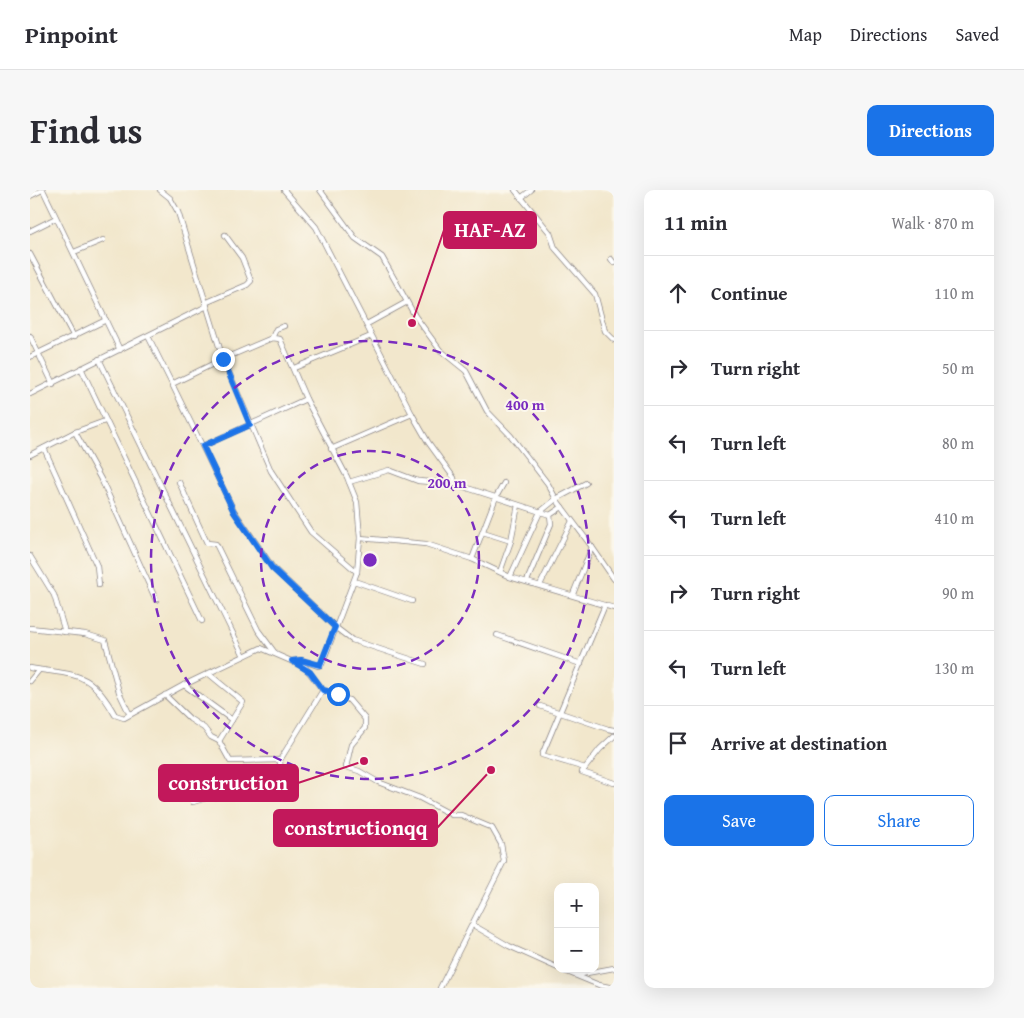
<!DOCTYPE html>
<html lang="en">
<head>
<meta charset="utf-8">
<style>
	:root { --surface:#fff; --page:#f7f7f7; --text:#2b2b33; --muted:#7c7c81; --line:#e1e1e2; --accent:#1a73e8 }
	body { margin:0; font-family:"Gentium Book Plus",serif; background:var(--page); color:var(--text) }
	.controls { position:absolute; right:15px; bottom:15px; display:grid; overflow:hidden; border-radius:10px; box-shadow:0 5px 20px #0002 }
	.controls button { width:45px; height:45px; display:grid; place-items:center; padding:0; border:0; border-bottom:1px solid var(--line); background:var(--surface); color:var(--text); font:25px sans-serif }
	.stop { position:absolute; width:15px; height:15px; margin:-11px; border:4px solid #1a73e8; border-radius:50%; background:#fff }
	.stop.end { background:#1a73e8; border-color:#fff; box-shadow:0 1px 5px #0008 }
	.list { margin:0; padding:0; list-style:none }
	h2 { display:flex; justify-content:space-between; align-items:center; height:65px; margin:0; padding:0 20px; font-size:21px }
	h2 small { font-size:16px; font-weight:400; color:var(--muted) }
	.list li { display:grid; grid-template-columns:32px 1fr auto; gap:15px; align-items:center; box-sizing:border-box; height:75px; padding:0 20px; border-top:1px solid var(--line) }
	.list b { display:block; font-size:19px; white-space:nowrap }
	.list em { font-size:16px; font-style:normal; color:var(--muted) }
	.actions { display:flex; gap:10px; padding:15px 20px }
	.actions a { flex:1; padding:11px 0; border:1px solid var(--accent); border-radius:10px; text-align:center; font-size:18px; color:var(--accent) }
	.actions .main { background:var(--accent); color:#fff }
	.icon { flex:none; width:28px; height:28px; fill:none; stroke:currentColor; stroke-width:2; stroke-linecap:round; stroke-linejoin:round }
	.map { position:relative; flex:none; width:584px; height:798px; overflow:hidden; border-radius:10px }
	header { display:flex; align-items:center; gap:30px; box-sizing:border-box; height:70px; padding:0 25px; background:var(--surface); border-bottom:1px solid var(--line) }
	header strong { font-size:24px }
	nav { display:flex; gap:28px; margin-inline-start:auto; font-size:18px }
	.intro { display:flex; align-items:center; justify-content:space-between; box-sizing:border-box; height:120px; padding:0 30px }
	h1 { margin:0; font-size:35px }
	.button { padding:12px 22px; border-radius:10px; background:var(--accent); color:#fff; font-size:18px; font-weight:700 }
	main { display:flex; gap:30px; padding:0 30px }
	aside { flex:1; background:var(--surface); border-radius:10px; box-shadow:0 5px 20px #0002 }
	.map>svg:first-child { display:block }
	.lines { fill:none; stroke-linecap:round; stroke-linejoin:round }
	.minor-casing { stroke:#8a8484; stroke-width:6 }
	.minor { stroke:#fff; stroke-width:4.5 }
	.route { stroke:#1a73e8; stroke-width:6 }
	.ring { fill:none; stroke:#7b2cbf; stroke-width:2.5; stroke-dasharray:9 6 }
	.centre { fill:#7b2cbf; stroke:#fbf7ec; stroke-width:2.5 }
	.ring-label { font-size:15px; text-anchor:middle; font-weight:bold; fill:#7b2cbf; stroke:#fbf7ec; stroke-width:4; stroke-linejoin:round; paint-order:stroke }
	.leader { fill:none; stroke:#c2185b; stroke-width:2 }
	.callout-dot { fill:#c2185b; stroke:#fbf7ec; stroke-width:2 }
	.callout { fill:#c2185b; stroke:#c2185b; stroke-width:2 }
	.callout-label { font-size:21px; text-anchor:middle; font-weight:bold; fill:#fff }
</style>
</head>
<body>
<header>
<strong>Pinpoint</strong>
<nav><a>Map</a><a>Directions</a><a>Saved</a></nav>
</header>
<div class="intro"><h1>Find us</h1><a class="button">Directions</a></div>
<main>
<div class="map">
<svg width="584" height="798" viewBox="0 0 584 798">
	<rect width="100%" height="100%" fill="#fbf7ec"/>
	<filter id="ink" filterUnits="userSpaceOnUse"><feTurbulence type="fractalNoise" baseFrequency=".02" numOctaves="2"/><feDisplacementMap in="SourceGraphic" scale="10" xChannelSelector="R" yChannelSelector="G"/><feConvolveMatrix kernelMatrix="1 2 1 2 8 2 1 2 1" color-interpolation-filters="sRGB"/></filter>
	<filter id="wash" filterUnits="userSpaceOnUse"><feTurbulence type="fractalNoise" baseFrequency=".0096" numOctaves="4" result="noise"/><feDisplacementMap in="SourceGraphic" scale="20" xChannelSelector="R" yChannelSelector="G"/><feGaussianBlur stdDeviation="1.12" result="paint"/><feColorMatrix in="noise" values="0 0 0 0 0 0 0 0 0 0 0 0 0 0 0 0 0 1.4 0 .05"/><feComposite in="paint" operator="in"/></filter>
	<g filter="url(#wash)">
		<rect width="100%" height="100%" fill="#f2e7cc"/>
	</g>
	<g filter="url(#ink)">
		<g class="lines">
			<defs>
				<g id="minor">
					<polyline points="13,0 90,160"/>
					<polyline points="130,0 140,8 148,22 193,169 241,281 281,342 327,382 292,474 288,476 271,470 262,471"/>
					<polyline points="254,0 286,37 382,224 398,252 424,288 425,294"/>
					<polyline points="290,0 325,48 352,67 385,126 410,160 436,181 457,221 481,246 518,294 526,309 562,357 584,389"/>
					<polyline points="485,0 520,43 525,58 565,104 575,141 584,150"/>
					<polyline points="0,6 12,0"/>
					<polyline points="491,8 501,0"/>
					<polyline points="0,41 26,28"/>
					<polyline points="44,62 73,50"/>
					<polyline points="0,64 44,147"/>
					<polyline points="581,69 584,73"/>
					<polyline points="175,113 217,95 221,91 212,68 195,45"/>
					<polyline points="337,134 377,112"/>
					<polyline points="0,146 23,194"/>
					<polyline points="118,146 142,194"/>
					<polyline points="242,148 246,139 254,136"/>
					<polyline points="0,167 76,130"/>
					<polyline points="69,169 214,466"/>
					<polyline points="51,178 172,431"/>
					<polyline points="264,178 341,146"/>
					<polyline points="0,204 177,116"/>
					<polyline points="45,242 73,293 126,410"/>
					<polyline points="173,256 276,209"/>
					<polyline points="14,258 67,376 69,395"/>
					<polyline points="301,259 382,224"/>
					<polyline points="0,265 45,242 75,231"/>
					<polyline points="149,292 177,353 186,354 228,440 245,463"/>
					<polyline points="319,292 359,280 388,291 425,294 520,325"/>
					<polyline points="453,342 481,351"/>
					<polyline points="330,348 396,354 442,369 480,387 584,418"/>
					<polyline points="0,366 24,405 35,442"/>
					<polyline points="442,369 466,307 474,293"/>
					<polyline points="327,382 330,348 327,312 317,287 276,209 250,149 242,148 193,169 142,194 204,321 243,378 305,437 322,450 395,474"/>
					<polyline points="470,382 481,351 488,315"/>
					<polyline points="480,387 510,322 526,309 556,293"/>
					<polyline points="324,391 382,411"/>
					<polyline points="497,391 521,334 520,325 532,317"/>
					<polyline points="510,395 542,331"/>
					<polyline points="543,404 562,357"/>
					<polyline points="0,438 55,444 75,450 89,502 99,523"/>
					<polyline points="467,445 551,474"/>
					<path d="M0,478C47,486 60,480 85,525L94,528L154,495L231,458L275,477L293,500L319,510L335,529V538L321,555L316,577L329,581L348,592L390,608L422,625H431L462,638L471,654L474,671L410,798"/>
					<polyline points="0,491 9,480"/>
					<polyline points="154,495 202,530"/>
					<polyline points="135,505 160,529 174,538 181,547 189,551 213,512 179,484"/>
					<polyline points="510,516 578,539 584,540"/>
					<polyline points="584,546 570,559 552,582 584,593"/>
					<polyline points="189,551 200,571 250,570"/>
					<polyline points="555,578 512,565 575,415"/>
					<polyline points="163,612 176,608 252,601 250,570 293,500"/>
					<polyline points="443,735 479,756 528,778"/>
					<polyline points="530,779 569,795 584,798"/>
					<polyline points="546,785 584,778"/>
				</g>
			</defs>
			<use href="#minor" class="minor-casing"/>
			<use href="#minor" class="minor"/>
		</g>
	</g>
	<g class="lines" filter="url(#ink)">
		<polyline class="route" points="193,169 220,235 173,256 204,322 242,378 305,437 290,475 271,470 262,471 280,482 293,500 308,504"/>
	</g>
	<g class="ring">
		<circle cx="340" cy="370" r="109"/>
		<circle cx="340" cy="370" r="219"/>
	</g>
	<circle cx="340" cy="370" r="8" class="centre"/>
	<g class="ring-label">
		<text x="495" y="220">400 m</text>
		<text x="417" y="298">200 m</text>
	</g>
	<path class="leader" d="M382 133L414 40M334 571L268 593M461 580L407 638"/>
	<g class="callout-dot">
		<circle cx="382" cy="133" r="5"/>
		<circle cx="334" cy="571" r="5"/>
		<circle cx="461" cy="580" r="5"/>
	</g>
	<g class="callout">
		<rect x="414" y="22" width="92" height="36" rx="5"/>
		<rect x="129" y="575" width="139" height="36" rx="5"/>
		<rect x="244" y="620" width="163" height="36" rx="5"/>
	</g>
	<g class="callout-label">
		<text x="460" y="47">HAF-AZ</text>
		<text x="198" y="600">construction</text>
		<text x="326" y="645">constructionqq</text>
	</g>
</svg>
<div class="controls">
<button>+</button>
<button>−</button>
</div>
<div class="stop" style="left:308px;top:504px"></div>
<div class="stop end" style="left:193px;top:169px"></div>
</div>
<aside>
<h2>11 min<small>Walk · 870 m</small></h2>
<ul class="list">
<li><svg class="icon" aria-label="ahead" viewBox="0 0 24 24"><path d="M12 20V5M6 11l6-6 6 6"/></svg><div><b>Continue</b></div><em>110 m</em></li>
<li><svg class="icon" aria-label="right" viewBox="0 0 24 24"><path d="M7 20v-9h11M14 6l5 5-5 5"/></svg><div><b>Turn right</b></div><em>50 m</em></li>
<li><svg class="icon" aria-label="left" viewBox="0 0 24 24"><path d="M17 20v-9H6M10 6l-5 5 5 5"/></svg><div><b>Turn left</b></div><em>80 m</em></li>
<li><svg class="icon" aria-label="left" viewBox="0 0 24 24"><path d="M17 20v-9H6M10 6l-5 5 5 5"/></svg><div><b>Turn left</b></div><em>410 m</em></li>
<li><svg class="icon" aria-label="right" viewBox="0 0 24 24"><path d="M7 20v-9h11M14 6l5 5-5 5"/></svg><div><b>Turn right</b></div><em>90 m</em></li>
<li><svg class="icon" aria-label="left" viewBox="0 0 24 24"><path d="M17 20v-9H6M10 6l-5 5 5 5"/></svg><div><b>Turn left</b></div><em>130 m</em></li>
<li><svg class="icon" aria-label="arrive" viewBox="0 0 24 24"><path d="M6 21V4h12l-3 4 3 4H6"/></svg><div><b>Arrive at destination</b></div></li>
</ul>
<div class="actions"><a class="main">Save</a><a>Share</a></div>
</aside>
</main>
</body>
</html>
